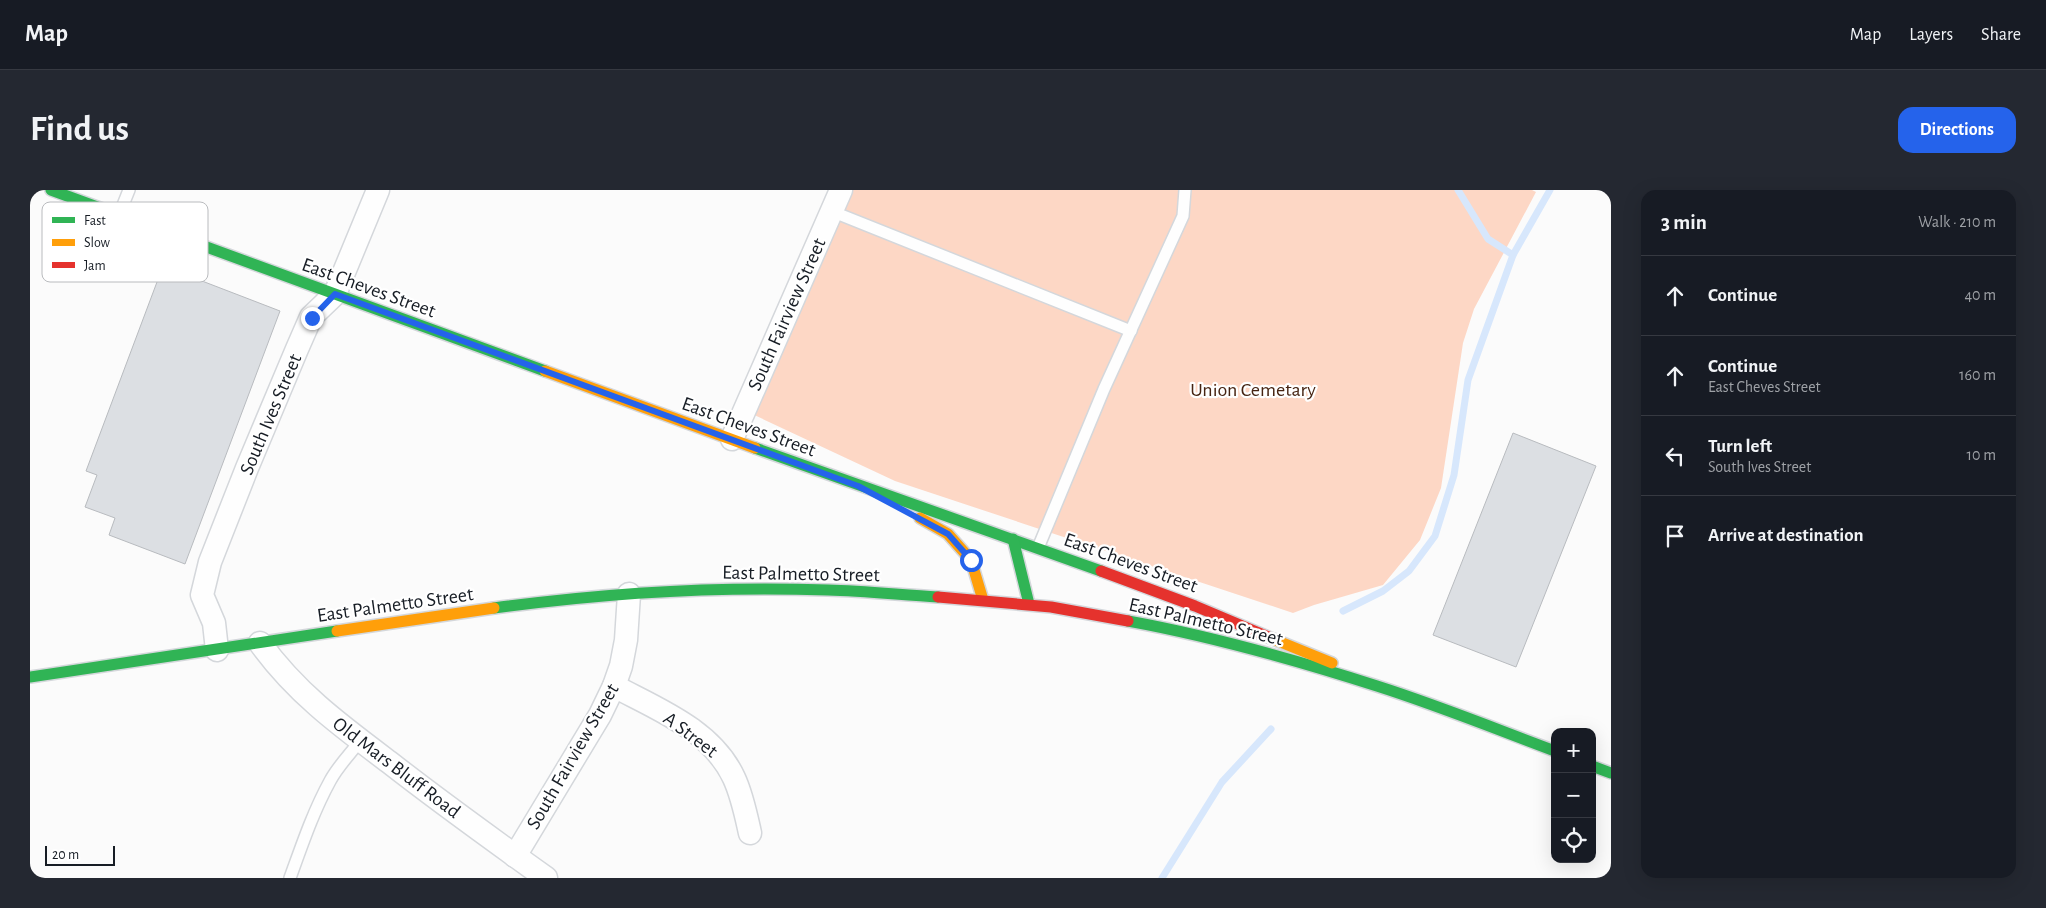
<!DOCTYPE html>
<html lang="en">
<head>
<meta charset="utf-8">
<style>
	:root { --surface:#171b24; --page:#242831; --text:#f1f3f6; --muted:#9ea1a6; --line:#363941; --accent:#2563eb }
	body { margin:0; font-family:"Alegreya Sans",sans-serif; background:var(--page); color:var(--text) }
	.controls { position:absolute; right:15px; bottom:15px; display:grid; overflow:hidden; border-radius:10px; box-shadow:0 5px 20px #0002 }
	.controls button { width:45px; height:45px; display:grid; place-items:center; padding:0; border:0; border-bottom:1px solid var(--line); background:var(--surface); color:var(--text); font:25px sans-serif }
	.scale { position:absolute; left:15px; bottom:12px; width:70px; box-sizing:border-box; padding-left:5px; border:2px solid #171d25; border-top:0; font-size:14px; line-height:18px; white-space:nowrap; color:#171d25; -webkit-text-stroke:4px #fff; paint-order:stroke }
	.stop { position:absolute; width:15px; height:15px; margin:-11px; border:4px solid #2563eb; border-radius:50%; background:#fff }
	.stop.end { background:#2563eb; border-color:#fff; box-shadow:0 1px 5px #0008 }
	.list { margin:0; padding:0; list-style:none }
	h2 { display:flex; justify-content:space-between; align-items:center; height:65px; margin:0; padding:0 20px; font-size:21px }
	h2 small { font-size:16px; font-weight:400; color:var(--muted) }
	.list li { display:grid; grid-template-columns:32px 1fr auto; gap:15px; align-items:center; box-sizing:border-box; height:80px; padding:0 20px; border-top:1px solid var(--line) }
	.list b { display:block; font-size:19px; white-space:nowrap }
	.list p { margin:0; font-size:16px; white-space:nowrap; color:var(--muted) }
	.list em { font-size:16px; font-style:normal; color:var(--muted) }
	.icon { flex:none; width:28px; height:28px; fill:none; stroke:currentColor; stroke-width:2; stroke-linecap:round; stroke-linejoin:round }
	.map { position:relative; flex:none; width:1581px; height:688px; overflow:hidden; border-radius:15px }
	header { display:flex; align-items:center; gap:30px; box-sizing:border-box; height:70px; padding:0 25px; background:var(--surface); border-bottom:1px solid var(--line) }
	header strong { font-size:24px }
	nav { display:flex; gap:28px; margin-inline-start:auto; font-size:18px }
	.intro { display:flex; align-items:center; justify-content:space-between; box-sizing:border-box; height:120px; padding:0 30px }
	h1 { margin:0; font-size:35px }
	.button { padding:12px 22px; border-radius:15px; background:var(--accent); color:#fff; font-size:18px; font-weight:700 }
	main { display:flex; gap:30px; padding:0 30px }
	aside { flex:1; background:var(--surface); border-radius:15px; box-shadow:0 5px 20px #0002 }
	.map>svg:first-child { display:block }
	.green { fill:#fdd7c5 }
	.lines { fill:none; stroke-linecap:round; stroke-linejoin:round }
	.stream { stroke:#d7e7fc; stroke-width:7 }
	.building { fill:#dcdfe3; stroke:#b8bbbf }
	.lane-casing { stroke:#d4d7db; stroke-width:14 }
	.street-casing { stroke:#d4d7db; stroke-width:25 }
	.fast-casing { stroke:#d4d7db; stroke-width:14 }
	.slow-casing { stroke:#d4d7db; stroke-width:14 }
	.jam-casing { stroke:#d4d7db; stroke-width:14 }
	.lane { stroke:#fefefe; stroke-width:11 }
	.street { stroke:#fefefe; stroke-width:22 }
	.fast { stroke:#30b455; stroke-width:11 }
	.slow { stroke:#ff9f0a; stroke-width:11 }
	.jam { stroke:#e5322d; stroke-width:11 }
	.route { stroke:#2563eb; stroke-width:6 }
	.labels { text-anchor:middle; stroke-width:4.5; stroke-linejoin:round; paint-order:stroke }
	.street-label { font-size:20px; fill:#171d25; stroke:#fff }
	.park-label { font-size:20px; fill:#462412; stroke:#fff }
	.key { fill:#fff; stroke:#b9bbbe; stroke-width:1 }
	.key-label { font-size:14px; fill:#171d25 }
</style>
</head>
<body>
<header>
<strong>Map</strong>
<nav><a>Map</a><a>Layers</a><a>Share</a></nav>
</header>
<div class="intro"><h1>Find us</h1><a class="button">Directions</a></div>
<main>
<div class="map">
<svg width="1581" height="688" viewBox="0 0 1581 688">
	<rect width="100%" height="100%" fill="#fbfbfb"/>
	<polygon class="green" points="820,0 1502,0 1506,2 1444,119 1433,153 1411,298 1390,350 1353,395 1284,415 1263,423 865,291 720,223"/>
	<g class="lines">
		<g class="stream">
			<polyline points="1428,0 1458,49 1483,65"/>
			<polyline points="1313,421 1353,401 1379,381 1405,346 1424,285 1438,190 1483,65 1520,0"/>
			<polyline points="1132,688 1192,592 1241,539"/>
		</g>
	</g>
	<g class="building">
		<polygon points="133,76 250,121 155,374 79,345 85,328 55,317 67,285 56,281"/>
		<polygon points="1483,243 1566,276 1486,477 1403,445"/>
	</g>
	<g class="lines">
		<defs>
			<g id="lane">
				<polyline points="801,21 1101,141"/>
				<polyline points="89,25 99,0"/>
				<polyline points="1008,358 1074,199 1153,26 1155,0"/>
				<path d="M260,688C272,655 283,622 300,591C308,576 320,564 330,551"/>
			</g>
			<g id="street">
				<polyline points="702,249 811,0"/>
				<path d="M230,453C266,503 311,536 359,572C410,612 463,650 516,688"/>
				<polyline points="187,460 184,433 172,405 180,372 217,278 267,159 281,127 305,104 348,0"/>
				<path d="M584,496C627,519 682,540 704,588C712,605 716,625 720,643"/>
				<polyline points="485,666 570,525 584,496 591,476 596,450 599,404"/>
			</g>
			<g id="fast">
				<polyline points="21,0 515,181"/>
				<polyline points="725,258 1071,381"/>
				<polyline points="983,349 999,414"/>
				<path d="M464,418C574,403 687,396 798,400C835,401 872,405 908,407"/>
				<path d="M1098,431C1181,446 1266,470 1347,496C1407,515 1466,539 1525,561"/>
				<polyline points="0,487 307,441"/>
				<polyline points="1562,576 1581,583"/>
			</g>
			<g id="slow">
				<polyline points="515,181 725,258"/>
				<polyline points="890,328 918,344 941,370 953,410"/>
				<polyline points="307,441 464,418"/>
				<polyline points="1243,449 1302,473"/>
			</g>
			<g id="jam">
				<polyline points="1071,381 1165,416 1243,449"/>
				<polyline points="908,407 1021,417 1098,431"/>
			</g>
		</defs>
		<use href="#lane" class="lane-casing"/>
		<use href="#street" class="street-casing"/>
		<use href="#fast" class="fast-casing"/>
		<use href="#slow" class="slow-casing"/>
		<use href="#jam" class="jam-casing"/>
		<use href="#lane" class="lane"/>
		<use href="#street" class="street"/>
		<use href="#fast" class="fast"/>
		<use href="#slow" class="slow"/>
		<use href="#jam" class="jam"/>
	</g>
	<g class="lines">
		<polyline class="route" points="282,128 305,104 828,296 918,344 941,370"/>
	</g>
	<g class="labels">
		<g class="street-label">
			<text transform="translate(339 97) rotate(20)" y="7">East Cheves Street</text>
			<text transform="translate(756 124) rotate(-66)" y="7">South Fairview Street</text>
			<text transform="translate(240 224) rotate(-67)" y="7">South Ives Street</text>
			<text transform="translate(719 236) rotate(20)" y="7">East Cheves Street</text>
			<text transform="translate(1101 372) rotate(20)" y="7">East Cheves Street</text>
			<text transform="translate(771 383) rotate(1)" y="7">East Palmetto Street</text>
			<text transform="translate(365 414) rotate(-8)" y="7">East Palmetto Street</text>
			<text transform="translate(1176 431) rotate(13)" y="7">East Palmetto Street</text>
			<text transform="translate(661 544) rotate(37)" y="7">A Street</text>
			<text transform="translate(542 566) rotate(-60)" y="7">South Fairview Street</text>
			<text transform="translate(367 577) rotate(37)" y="7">Old Mars Bluff Road</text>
		</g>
		<g class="park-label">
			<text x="1223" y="206">Union Cemetary</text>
		</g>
	</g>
	<rect x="12" y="12" width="166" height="80" rx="8" class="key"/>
	<rect x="22" y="27" width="23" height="6" fill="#30b455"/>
	<rect x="22" y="49" width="23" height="7" fill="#ff9f0a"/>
	<rect x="22" y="72" width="23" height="6" fill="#e5322d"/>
	<g class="key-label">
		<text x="54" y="35">Fast</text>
		<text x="54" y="57">Slow</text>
		<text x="54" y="80">Jam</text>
	</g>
</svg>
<div class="controls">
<button>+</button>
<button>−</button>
<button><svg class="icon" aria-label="locate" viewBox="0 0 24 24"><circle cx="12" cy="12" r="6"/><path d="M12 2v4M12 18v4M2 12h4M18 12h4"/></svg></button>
</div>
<div class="scale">20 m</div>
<div class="stop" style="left:941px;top:370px"></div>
<div class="stop end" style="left:282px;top:128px"></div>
</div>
<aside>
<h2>3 min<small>Walk · 210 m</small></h2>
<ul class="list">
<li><svg class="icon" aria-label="ahead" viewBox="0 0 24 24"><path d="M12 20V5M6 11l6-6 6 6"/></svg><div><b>Continue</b></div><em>40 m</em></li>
<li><svg class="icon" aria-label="ahead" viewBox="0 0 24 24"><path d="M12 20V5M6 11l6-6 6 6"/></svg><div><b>Continue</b><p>East Cheves Street</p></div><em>160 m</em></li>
<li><svg class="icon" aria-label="left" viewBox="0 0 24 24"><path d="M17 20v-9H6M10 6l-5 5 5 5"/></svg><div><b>Turn left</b><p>South Ives Street</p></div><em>10 m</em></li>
<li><svg class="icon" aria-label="arrive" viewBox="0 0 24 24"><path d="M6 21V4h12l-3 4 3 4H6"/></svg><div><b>Arrive at destination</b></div></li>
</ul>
</aside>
</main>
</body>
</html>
